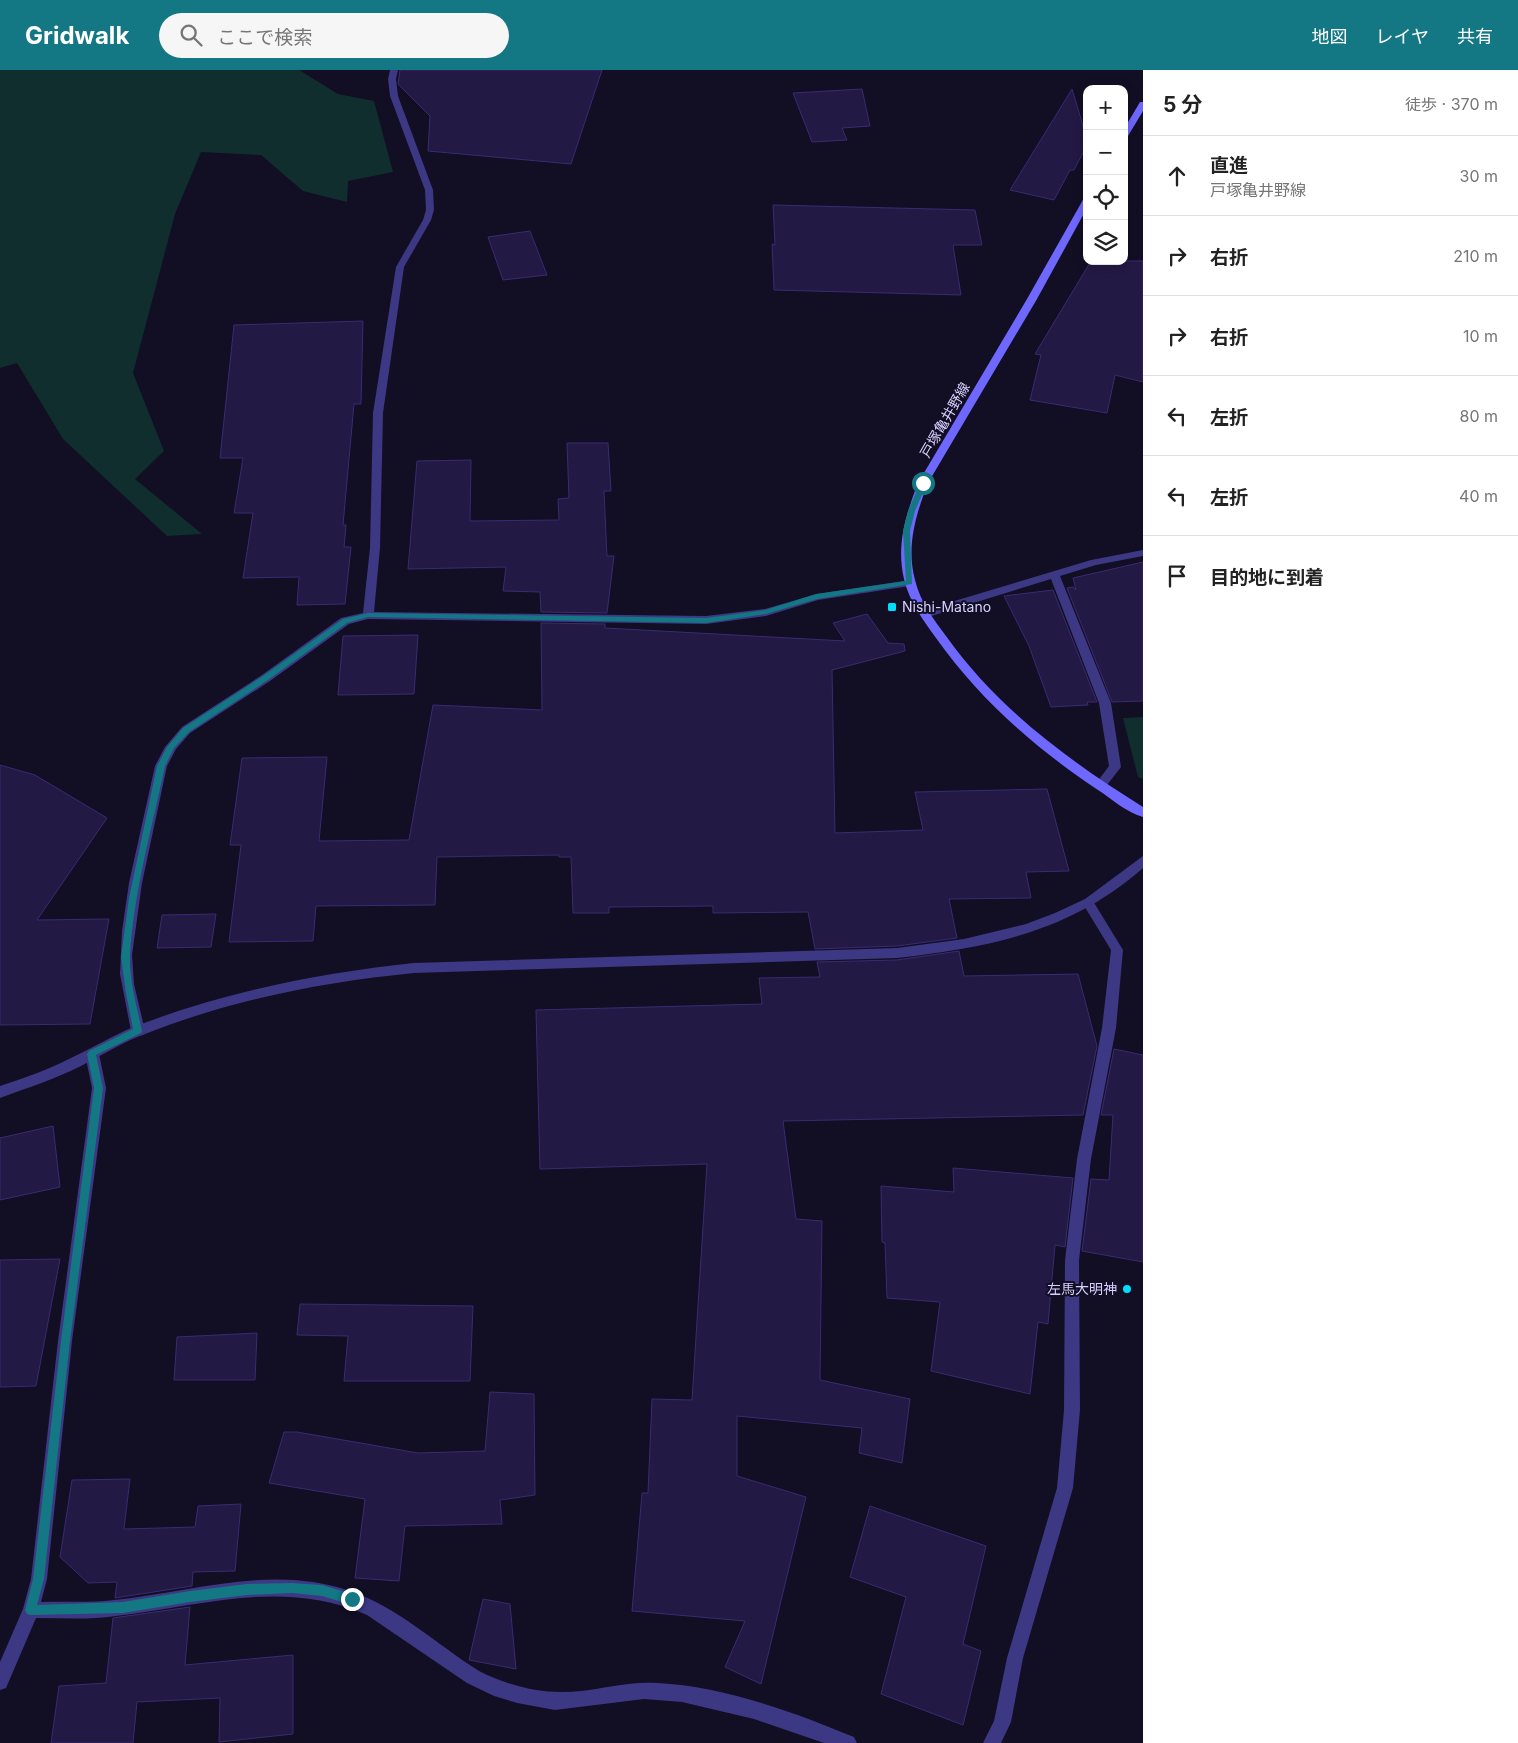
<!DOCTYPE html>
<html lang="ja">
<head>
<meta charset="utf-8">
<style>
	:root { --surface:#fff; --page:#f6f6f6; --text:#222; --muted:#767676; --line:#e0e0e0; --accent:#137784 }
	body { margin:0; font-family:Inter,"Noto Sans JP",sans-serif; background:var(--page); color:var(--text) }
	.controls { position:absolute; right:15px; top:15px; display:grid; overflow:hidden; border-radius:10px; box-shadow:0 2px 12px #0003 }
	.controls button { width:45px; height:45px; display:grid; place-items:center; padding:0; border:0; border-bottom:1px solid var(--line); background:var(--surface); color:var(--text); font:25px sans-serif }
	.stop { position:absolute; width:15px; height:15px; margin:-11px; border:4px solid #137784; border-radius:50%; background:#fff }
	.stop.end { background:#137784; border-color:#fff; box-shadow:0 1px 5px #0008 }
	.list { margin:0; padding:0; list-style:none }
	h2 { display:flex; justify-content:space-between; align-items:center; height:65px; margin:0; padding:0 20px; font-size:21px }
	h2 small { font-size:16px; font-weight:400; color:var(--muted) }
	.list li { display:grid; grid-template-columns:32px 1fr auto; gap:15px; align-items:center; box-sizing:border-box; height:80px; padding:0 20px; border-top:1px solid var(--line) }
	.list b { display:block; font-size:19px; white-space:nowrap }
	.list p { margin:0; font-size:16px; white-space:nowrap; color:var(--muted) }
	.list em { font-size:16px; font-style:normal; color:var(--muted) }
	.icon { flex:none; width:28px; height:28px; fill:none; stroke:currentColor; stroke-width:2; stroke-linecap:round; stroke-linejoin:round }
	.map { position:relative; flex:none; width:1143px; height:1673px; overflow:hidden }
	header { display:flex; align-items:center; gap:30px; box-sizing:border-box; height:70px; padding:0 25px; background:var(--accent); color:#fff }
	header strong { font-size:24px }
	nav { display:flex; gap:28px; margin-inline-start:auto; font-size:18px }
	.search { width:350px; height:45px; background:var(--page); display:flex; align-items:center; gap:12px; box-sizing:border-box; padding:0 18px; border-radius:28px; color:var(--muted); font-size:19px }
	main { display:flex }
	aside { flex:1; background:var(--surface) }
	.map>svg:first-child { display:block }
	.green { fill:#112e2e }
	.building { fill:#231945; stroke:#3a2b72 }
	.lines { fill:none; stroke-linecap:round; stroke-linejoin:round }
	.minor { fill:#3c3884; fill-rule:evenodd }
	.tertiary { fill:#3c3884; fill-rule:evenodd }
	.secondary { fill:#6f68ff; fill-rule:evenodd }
	.route { fill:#137784 }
	.poi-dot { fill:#00defc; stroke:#120e24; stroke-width:2 }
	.labels { text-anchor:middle; stroke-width:4; stroke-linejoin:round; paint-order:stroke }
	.street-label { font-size:14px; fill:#d7d1ff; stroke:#120e24 }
	.poi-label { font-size:14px; fill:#d7d1ff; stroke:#120e24; text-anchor:start }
</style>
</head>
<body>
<header>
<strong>Gridwalk</strong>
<div class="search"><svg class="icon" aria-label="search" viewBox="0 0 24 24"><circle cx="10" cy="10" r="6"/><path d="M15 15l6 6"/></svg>ここで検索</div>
<nav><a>地図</a><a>レイヤ</a><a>共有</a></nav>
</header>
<main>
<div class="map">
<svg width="1143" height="1673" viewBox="0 0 1143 1673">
	<rect width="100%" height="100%" fill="#120e24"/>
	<g class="green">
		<polygon points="0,0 299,0 338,24 374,31 393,102 348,111 347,132 303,121 261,85 201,82 175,144 133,303 164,381 135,409 202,464 167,466 63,369 17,293 0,298"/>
		<polygon points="1143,647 1143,709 1138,707 1123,648"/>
	</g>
	<g class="building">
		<polygon points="400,0 602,0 571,94 428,81 430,46 398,14"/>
		<polygon points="862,19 870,56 842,58 847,70 812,72 793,23"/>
		<polygon points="1072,19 1087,69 1087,75 1074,100 1070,100 1054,130 1010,120"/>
		<polygon points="773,135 975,140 982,175 953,175 961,225 774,220 772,174 775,175"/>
		<polygon points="530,161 547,205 503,210 488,167"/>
		<polygon points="1091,191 1143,191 1143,312 1115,305 1107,343 1030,330 1041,285 1035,284"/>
		<polygon points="363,251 361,334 354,334 343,455 346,455 344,477 351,477 345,534 297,535 299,507 243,508 253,443 234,443 243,388 220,388 234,255"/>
		<polygon points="567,373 608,373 611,421 604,421 607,486 614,486 607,543 541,542 540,522 503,521 506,497 408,499 417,391 471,390 470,451 559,450 558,429 569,428"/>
		<polygon points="1143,492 1143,631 1112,632 1067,518 1073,517 1076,520 1073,508"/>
		<polygon points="1053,520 1097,632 1087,632 1088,635 1051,637 1029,576 1004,526"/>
		<polygon points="867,544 888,573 904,574 905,581 832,600 835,763 923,760 915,722 1047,719 1069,801 1026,802 1031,828 949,829 957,868 897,876 815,879 808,842 713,843 713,836 609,837 609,843 573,843 571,787 559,787 559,785 437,787 435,835 316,836 313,871 229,872 241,775 230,775 242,688 327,687 319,771 409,770 433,635 542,640 541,553 605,554 605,558 845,571 833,553"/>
		<polygon points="418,565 414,624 338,625 343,566"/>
		<polygon points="0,695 35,705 107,748 37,850 109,849 90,954 0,955"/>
		<polygon points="216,844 211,877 157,878 162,845"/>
		<polygon points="959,881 964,906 1078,904 1097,976 1083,1045 783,1051 796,1149 822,1151 820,1310 910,1329 902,1393 859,1383 862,1358 737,1346 737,1406 806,1427 761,1614 725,1597 745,1551 632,1541 642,1423 648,1423 652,1329 692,1330 707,1094 540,1099 536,940 762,934 759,908 820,907 817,892 897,890"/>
		<polygon points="1114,979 1143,985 1143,1192 1082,1181 1091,1109 1109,1110 1113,1045 1101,1045"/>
		<polygon points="53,1056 60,1117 0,1130 0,1068"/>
		<polygon points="953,1098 1073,1108 1065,1177 1055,1175 1048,1254 1038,1252 1030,1324 931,1301 940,1232 887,1228 885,1173 882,1172 881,1116 954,1122"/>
		<polygon points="60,1189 36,1316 0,1317 0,1190"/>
		<polygon points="300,1234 473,1236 470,1311 344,1311 348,1266 297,1265"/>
		<polygon points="257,1263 255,1310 174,1310 177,1267"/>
		<polygon points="490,1322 534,1324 535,1425 500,1430 502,1454 405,1456 399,1511 355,1508 365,1429 269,1413 284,1362 297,1362 418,1383 485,1381"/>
		<polygon points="130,1409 124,1459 195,1457 198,1436 241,1434 235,1501 193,1502 192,1516 115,1528 117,1512 88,1513 60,1487 72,1410"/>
		<polygon points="870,1436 986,1476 963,1574 981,1581 963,1655 881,1624 906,1527 850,1507"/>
		<polygon points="483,1529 510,1534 516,1599 469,1590"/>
		<polygon points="190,1537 185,1595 293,1585 293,1664 219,1672 220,1628 137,1632 133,1673 51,1673 59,1616 106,1613 113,1548"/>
	</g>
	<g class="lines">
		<g class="minor">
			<polygon points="390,0 398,0 396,9 398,26 433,120 434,140 431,150 404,197 383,343 380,478 374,542 706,546 765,539 817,524 910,510 915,513 910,516 818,530 766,546 706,554 368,549 349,554 270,611 190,663 176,679 167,696 142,813 132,885 134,914 145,961 143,965 138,966 133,965 131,961 120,904 122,861 129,813 155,696 165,677 182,657 262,605 341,548 363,543 370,478 373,343 396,197 423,150 426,140 425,120 390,26 388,9"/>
			<polygon points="1143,480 1143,486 1096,495 1060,506 1111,633 1121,697 1104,719 1100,720 1094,716 1109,696 1099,633 1051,509 925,548 920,544 921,541 1091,490"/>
			<polygon points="1089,829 1093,831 1123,880 1116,958 1091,1089 1079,1190 1080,1340 1073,1418 1023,1588 1011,1652 1001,1673 983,1673 994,1651 1007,1588 1057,1418 1064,1340 1065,1190 1077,1089 1102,958 1111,880 1083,834 1085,831"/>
			<path d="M92,979L97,980L99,984L106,1018L72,1271L47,1509L41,1532C65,1531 90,1533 114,1530C192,1522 272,1494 350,1521C398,1537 436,1574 479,1601C511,1617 545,1625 581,1621C606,1618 631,1611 657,1613C722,1616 794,1642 854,1667L857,1673H824L754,1649L682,1632L644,1629L555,1640L517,1633L494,1626L467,1613L367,1545C283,1508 201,1536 116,1546C89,1550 62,1548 36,1548L6,1618L0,1620V1592L23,1539L31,1509L58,1271L92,1018L85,984L87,980Z"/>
		</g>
		<path class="tertiary" d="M1143,786V798C1070,862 991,877 897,888L414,903C322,912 231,930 145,964C123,972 102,985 81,996C55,1009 27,1018 0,1028V1016C24,1008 48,1000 71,988C93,978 113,965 136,956C225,922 319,903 414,893L897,878L964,869L1026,854L1055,843L1085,829Z"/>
		<g class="secondary">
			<polygon points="1140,32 1143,32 1143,41 1128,66 1124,68 1124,59"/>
			<path d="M1084,128H1087V138L1037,229L928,413C916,444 906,476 915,510C920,531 933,549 946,566C998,639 1068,690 1143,737V747C1127,743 1112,729 1098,720C1035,678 980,630 936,568C923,550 909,531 904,509C896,475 906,444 918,413L1027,229Z"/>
		</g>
	</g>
	<path class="route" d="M923,411L927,413L915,441L910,461L912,514L817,529L766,544L706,553L368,547L347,553L268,610L189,662L174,678L165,696C152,758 134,821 130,885C129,910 137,937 142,961L141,963L96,985L103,1018L70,1271L44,1509L37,1535L123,1532L190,1521L247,1514L292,1513L322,1515L352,1524L356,1526L357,1529L356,1533L352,1535L322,1526L292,1523L247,1525L190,1532L123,1543L31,1545L27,1544L25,1540L33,1509L61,1271L94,1018L87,984L89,981L133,959L126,923L121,887L129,828L157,696L167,677L183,658L263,606L343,549L368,543L706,548L765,540L816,524L906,511L903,461L908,441L920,413Z"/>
	<g class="poi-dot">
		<rect x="887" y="532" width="10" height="10" rx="2.5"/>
		<circle cx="1127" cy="1219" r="5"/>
	</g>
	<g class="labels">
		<g class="street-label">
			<text transform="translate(945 350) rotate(-60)" y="5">戸塚亀井野線</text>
		</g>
		<g class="poi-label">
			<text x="902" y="542">Nishi-Matano</text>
			<text x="1117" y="1224" text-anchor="end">左馬大明神</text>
		</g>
	</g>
</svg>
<div class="controls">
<button>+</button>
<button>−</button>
<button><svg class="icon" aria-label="locate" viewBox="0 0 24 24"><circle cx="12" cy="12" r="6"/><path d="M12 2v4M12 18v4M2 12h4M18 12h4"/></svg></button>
<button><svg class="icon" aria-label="layers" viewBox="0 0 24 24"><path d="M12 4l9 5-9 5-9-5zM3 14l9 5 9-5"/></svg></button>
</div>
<div class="stop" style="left:923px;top:413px"></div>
<div class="stop end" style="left:352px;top:1529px"></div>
</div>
<aside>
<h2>5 分<small>徒歩 · 370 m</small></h2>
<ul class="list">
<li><svg class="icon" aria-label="ahead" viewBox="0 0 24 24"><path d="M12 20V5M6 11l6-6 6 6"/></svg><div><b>直進</b><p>戸塚亀井野線</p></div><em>30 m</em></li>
<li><svg class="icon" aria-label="right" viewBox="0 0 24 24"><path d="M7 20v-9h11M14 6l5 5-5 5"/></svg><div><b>右折</b></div><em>210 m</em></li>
<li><svg class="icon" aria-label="right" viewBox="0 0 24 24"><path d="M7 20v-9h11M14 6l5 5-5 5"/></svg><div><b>右折</b></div><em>10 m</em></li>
<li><svg class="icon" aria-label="left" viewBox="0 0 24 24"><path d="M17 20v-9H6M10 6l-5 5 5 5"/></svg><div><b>左折</b></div><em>80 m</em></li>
<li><svg class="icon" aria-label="left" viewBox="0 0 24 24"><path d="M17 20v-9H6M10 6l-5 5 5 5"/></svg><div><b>左折</b></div><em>40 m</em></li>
<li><svg class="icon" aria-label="arrive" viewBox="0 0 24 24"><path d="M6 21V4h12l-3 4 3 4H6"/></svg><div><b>目的地に到着</b></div></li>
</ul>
</aside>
</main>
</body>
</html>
